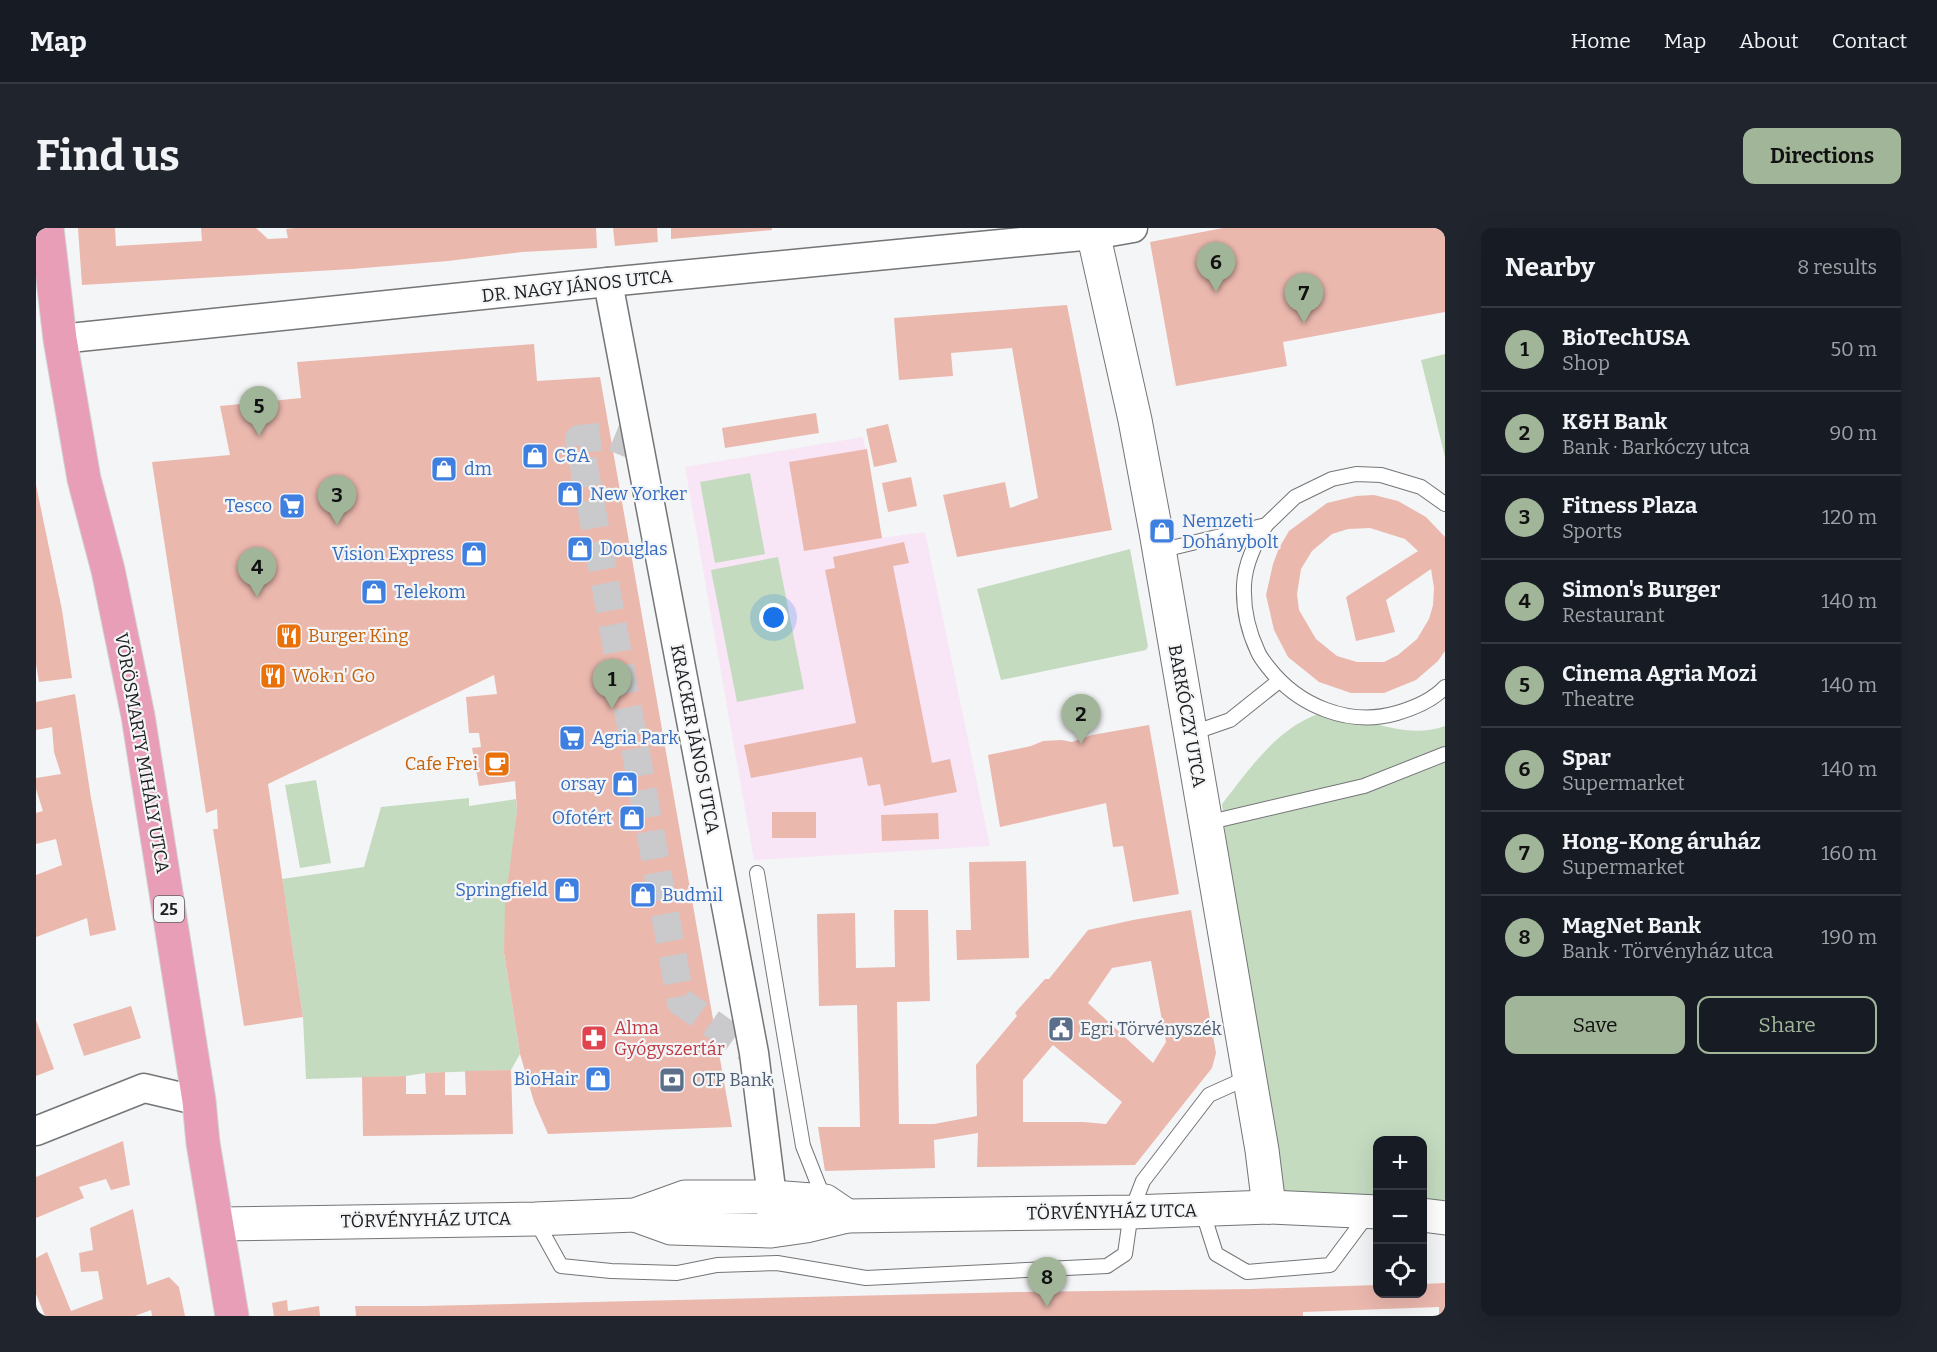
<!DOCTYPE html>
<html lang="en">
<head>
<meta charset="utf-8">
<style>
	:root { --surface:#171b24; --page:#20242c; --text:#f1f3f6; --muted:#9ea1a6; --line:#363941; --accent:#a1b598 }
	body { margin:0; font-family:Bitter,serif; background:var(--page); color:var(--text) }
	.controls { position:absolute; right:18px; bottom:18px; display:grid; overflow:hidden; border-radius:12px; box-shadow:0 6px 24px #0002 }
	.controls button { width:54px; height:54px; display:grid; place-items:center; padding:0; border:0; border-bottom:2px solid var(--line); background:var(--surface); color:var(--text); font:30px sans-serif }
	.you { position:absolute; left:738px; top:390px; width:21px; height:21px; margin:-15px; border:4px solid #fff; border-radius:50%; background:#1a73e8; box-shadow:0 0 0 9px #1a73e833 }
	.badge { display:grid; place-items:center; width:39px; height:39px; border-radius:50%; background:var(--accent); color:#111; font-size:20px; font-weight:700 }
	.pin { position:absolute; translate:-50% -50px; filter:drop-shadow(0 2px 3px #0008) }
	.pin::after { content:''; position:absolute; top:32px; width:21px; height:18px; background:inherit; clip-path:polygon(0 0,100% 0,50% 100%) }
	.list { margin:0; padding:0; list-style:none }
	h2 { display:flex; justify-content:space-between; align-items:center; height:78px; margin:0; padding:0 24px; font-size:26px }
	h2 small { font-size:20px; font-weight:400; color:var(--muted) }
	.list li { display:grid; grid-template-columns:39px 1fr auto; gap:18px; align-items:center; box-sizing:border-box; height:84px; padding:0 24px; border-top:2px solid var(--line) }
	.list b { display:block; font-size:22px; white-space:nowrap }
	.list p { margin:0; font-size:20px; white-space:nowrap; color:var(--muted) }
	.list em { font-size:20px; font-style:normal; color:var(--muted) }
	.actions { display:flex; gap:12px; padding:18px 24px }
	.actions a { flex:1; padding:14px 0; border:2px solid var(--accent); border-radius:12px; text-align:center; font-size:21px; color:var(--accent) }
	.actions .main { background:var(--accent); color:#111 }
	.icon { flex:none; width:33px; height:33px; fill:none; stroke:currentColor; stroke-width:2; stroke-linecap:round; stroke-linejoin:round }
	.map { position:relative; flex:none; width:1409px; height:1088px; overflow:hidden; border-radius:12px }
	header { display:flex; align-items:center; gap:36px; box-sizing:border-box; height:84px; padding:0 30px; background:var(--surface); border-bottom:2px solid var(--line) }
	header strong { font-size:28px }
	nav { display:flex; gap:33px; margin-inline-start:auto; font-size:21px }
	.intro { display:flex; align-items:center; justify-content:space-between; box-sizing:border-box; height:144px; padding:0 36px }
	h1 { margin:0; font-size:42px }
	.button { padding:15px 27px; border-radius:12px; background:var(--accent); color:#111; font-size:21px; font-weight:700 }
	main { display:flex; gap:36px; padding:0 36px }
	aside { flex:1; background:var(--surface); border-radius:12px; box-shadow:0 6px 24px #0002 }
	.map>svg:first-child { display:block }
	.education { fill:#f8e5f5 }
	.green { fill:#c4dbc0 }
	.building { fill:#ebb8ae; fill-rule:evenodd }
	.lines { fill:none; stroke-linecap:round; stroke-linejoin:round }
	.minor-tunnel { stroke:#cacacc; stroke-width:28; stroke-dasharray:28 14; stroke-linecap:butt }
	.service-casing { stroke:#747577; stroke-width:16 }
	.minor-casing { stroke:#747577; stroke-width:31 }
	.tertiary-casing { stroke:#747577; stroke-width:35 }
	.primary-casing { stroke:#d2d2d3; stroke-width:35 }
	.service { stroke:#fff; stroke-width:14 }
	.minor { stroke:#fff; stroke-width:28 }
	.tertiary { stroke:#fff; stroke-width:33 }
	.primary { stroke:#e99eb8; stroke-width:33 }
	.labels { text-anchor:middle; stroke-width:4.5; stroke-linejoin:round; paint-order:stroke }
	.shield { fill:#f4f5f7; stroke:#606061; stroke-width:1.5 }
	.shield-label { font-size:16px; font-weight:bold; fill:#202021 }
	.street-label { font-size:18px; fill:#202021; stroke:#f4f5f7 }
	.shop-label { font-size:18px; fill:#366cbe; stroke:#f4f5f7; text-anchor:start }
	.food-label { font-size:18px; fill:#c56008; stroke:#f4f5f7; text-anchor:start }
	.health-label { font-size:18px; fill:#be3a42; stroke:#f4f5f7; text-anchor:start }
	.service-label { font-size:18px; fill:#4e5e75; stroke:#f4f5f7; text-anchor:start }
</style>
</head>
<body>
<header>
<strong>Map</strong>
<nav><a>Home</a><a>Map</a><a>About</a><a>Contact</a></nav>
</header>
<div class="intro"><h1>Find us</h1><a class="button">Directions</a></div>
<main>
<div class="map">
<svg width="1409" height="1088" viewBox="0 0 1409 1088">
	<rect width="100%" height="100%" fill="#f4f5f7"/>
	<polygon class="education" points="827,209 846,310 889,304 954,618 718,632 649,239"/>
	<g class="green">
		<polygon points="1409,126 1409,229 1385,132"/>
		<polygon points="714,245 729,326 679,335 664,254"/>
		<polygon points="1094,321 1112,418 1110,422 965,452 941,361"/>
		<polygon points="742,329 768,461 701,474 675,342"/>
		<path d="M1300,483C1333,494 1374,511 1409,498V990L1387,987L1386,912H1342L1341,984L1233,979L1186,576C1212,543 1239,502 1282,486C1287,484 1294,484 1300,483Z"/>
		<polygon points="280,552 295,635 264,640 249,557"/>
		<polygon points="433,570 433,578 480,571 481,583 468,725 484,826 475,842 389,845 370,848 270,851 267,789 246,651 328,639 345,579"/>
	</g>
	<g class="building">
		<polygon points="42,0 79,0 80,18 166,13 165,0 220,0 232,11 252,10 250,1 259,0 560,0 561,20 486,24 412,33 316,41 46,57"/>
		<polygon points="577,0 621,0 622,14 579,18"/>
		<polygon points="635,0 736,0 736,2 635,11"/>
		<polygon points="1187,0 1409,0 1409,84 1247,114 1251,138 1140,158 1114,14"/>
		<polygon points="1031,77 1076,302 921,329 907,267 969,254 974,280 1002,270 976,120 915,125 917,148 863,152 858,90"/>
		<polygon points="498,116 501,153 564,149 696,899 512,906 498,874 484,826 468,725 469,676 481,583 479,553 443,558 436,520 445,519 443,505 433,505 430,469 461,466 458,447 232,556 267,789 208,798 177,601 182,601 181,581 170,585 116,234 194,227 184,178 265,170 261,134"/>
		<polygon points="780,185 783,205 689,220 686,200"/>
		<polygon points="852,196 861,234 838,239 830,201"/>
		<polygon points="831,221 846,310 768,323 753,234"/>
		<polygon points="875,249 881,278 852,284 846,255"/>
		<polygon points="0,257 26,382 36,450 3,454 0,436"/>
		<path d="M1338,267L1362,273L1390,289L1409,309V423L1402,433L1380,452L1348,465H1315L1283,454L1252,429L1238,402L1230,367L1237,336L1243,320L1253,303L1291,275L1320,268ZM1334,300L1369,311L1382,323L1310,369L1320,413L1359,404L1350,372L1395,341L1398,360L1397,377L1393,391L1381,411L1362,427L1348,434H1321L1301,428L1280,411L1263,382L1261,366L1265,341L1276,323L1296,306L1312,301Z"/>
		<polygon points="868,314 873,335 857,338 896,535 914,531 921,564 848,578 844,556 832,558 826,529 715,550 708,517 820,495 789,342 799,340 797,329"/>
		<polygon points="39,466 55,570 80,702 54,708 51,690 0,709 0,647 26,637 20,611 0,616 0,585 7,583 0,561 0,550 25,546 18,524 16,499 0,502 0,474"/>
		<polygon points="1113,497 1143,666 1097,674 1087,618 1077,619 1070,575 964,599 952,527 995,518 1007,513 1026,512 1036,514 1056,507"/>
		<rect x="736" y="584" width="44" height="26"/>
		<polygon points="902,585 903,611 846,613 845,587"/>
		<polygon points="990,633 993,730 921,732 920,702 935,702 933,634"/>
		<path d="M858,682H892L894,773L861,774L863,896H898L941,888L940,837L981,788L979,785L1009,751H1013L1052,702L1097,692L1155,682L1180,825L1176,840L1099,937L941,939L942,905L898,912L899,940L789,943L782,899H824L821,777L783,778L781,686L819,685L820,740L859,739ZM1115,733L1130,814L1117,835L1052,775L1076,740ZM1017,817L1086,874L1070,896L1047,894H987V852Z"/>
		<polygon points="95,778 105,810 48,828 37,796"/>
		<polygon points="0,792 18,841 0,848"/>
		<polygon points="475,842 477,906 327,908 326,849 370,848 370,866 390,866 389,845 409,844 409,867 430,867 429,843"/>
		<polygon points="87,913 94,957 75,962 70,951 43,959 48,970 0,990 0,949"/>
		<polygon points="97,981 111,1057 133,1049 143,1059 149,1088 116,1088 115,1082 99,1088 9,1088 0,1066 0,1030 11,1024 35,1083 67,1071 62,1043 45,1044 43,1025 57,1022 54,1000"/>
		<polygon points="1409,1055 1409,1088 1403,1088 1403,1079 1267,1084 1267,1088 320,1088 319,1078 388,1078 982,1064 1216,1061 1341,1057 1342,1066 1386,1066 1386,1056"/>
		<polygon points="251,1072 252,1083 283,1078 284,1088 238,1088 236,1075"/>
	</g>
	<g class="lines">
		<polyline class="minor-tunnel" points="604,220 574,208 543,211 645,774 718,825"/>
		<defs>
			<g id="service">
				<path d="M1230,297C1219,316 1209,335 1208,357C1207,380 1212,403 1222,424C1224,429 1228,434 1232,439C1262,478 1313,499 1361,485C1378,480 1397,472 1409,459"/>
				<polyline points="1123,323 1230,297 1259,269 1296,251 1320,246 1345,247 1385,259 1409,276"/>
				<polyline points="1154,503 1168,501 1194,492 1243,453"/>
				<polyline points="1170,595 1328,558 1409,526"/>
				<polyline points="721,645 767,918 788,971"/>
				<polyline points="1166,982 1180,1026 1211,1044 1294,1037 1332,986"/>
				<polyline points="500,993 525,1038 575,1043 641,1045 681,1037 741,1035 830,1050 1071,1038 1089,1026 1095,984 1107,953 1173,867 1213,849"/>
			</g>
			<g id="minor">
				<polyline points="572,54 718,825 736,969 735,991"/>
				<polyline points="24,111 572,54 1057,7 1097,0"/>
				<polyline points="0,903 108,860 163,873"/>
			</g>
			<g id="tertiary">
				<polyline points="1056,0 1099,192 1120,304 1226,922 1233,979"/>
				<polyline points="599,987 635,1000 735,1003 770,998 811,988 1095,984 1233,979 1342,984"/>
				<polyline points="1386,987 1409,990"/>
				<polyline points="181,996 499,991 599,987 649,969 736,969 789,973 811,988"/>
			</g>
			<polyline id="primary" points="11,0 24,111 48,251 72,342 102,488 163,873 167,915 196,1088"/>
		</defs>
		<use href="#service" class="service-casing"/>
		<use href="#minor" class="minor-casing"/>
		<use href="#tertiary" class="tertiary-casing"/>
		<use href="#primary" class="primary-casing"/>
		<use href="#service" class="service"/>
		<use href="#minor" class="minor"/>
		<use href="#tertiary" class="tertiary"/>
		<use href="#primary" class="primary"/>
	</g>
	<defs>
		<symbol id="shop-square" viewBox="-11 -11 22 22"><rect x="-9" y="-9" width="18" height="18" rx="4" fill="#3f7fe0" stroke="#f4f5f7"/><path d="M-5-2.5h2.3a2.7 3.5 0 0 1 5.4 0H5L5.5 6h-11ZM-1.5-2.5h3a1.5 2.3 0 0 0-3 0Z" fill="#fff"/></symbol>
		<symbol id="supermarket-square" viewBox="-11 -11 22 22"><rect x="-9" y="-9" width="18" height="18" rx="4" fill="#3f7fe0" stroke="#f4f5f7"/><path d="M-6-5.5h2.5l.6 2H6L4.5 2H-2.5L-4.4-4H-6ZM-1.5 3.2a1.3 1.3 0 1 0 .1 0ZM3 3.2a1.3 1.3 0 1 0 .1 0Z" fill="#fff"/></symbol>
		<symbol id="restaurant-square" viewBox="-11 -11 22 22"><rect x="-9" y="-9" width="18" height="18" rx="4" fill="#e8710a" stroke="#f4f5f7"/><path d="M-5-6h1v4h1v-4h1v4h1v-4h1v5L-1.5 .5V6h-2V.5L-5-1ZM5-6V6H3V1.5H1.5Q1.5-4 5-6Z" fill="#fff"/></symbol>
		<symbol id="cafe-square" viewBox="-11 -11 22 22"><rect x="-9" y="-9" width="18" height="18" rx="4" fill="#e8710a" stroke="#f4f5f7"/><path d="M-5.5-4.5H6V0H3Q3 3.5 0 3.5H-2.5Q-5.5 3.5-5.5 0ZM3-3.2v2h1.7v-2ZM-6 4.5H4V6H-6Z" fill="#fff"/></symbol>
		<symbol id="civic-square" viewBox="-11 -11 22 22"><rect x="-9" y="-9" width="18" height="18" rx="4" fill="#5c6f8a" stroke="#f4f5f7"/><path d="M-.6-6.5H3V-4.5H.6V-3L4-1V1h2V6H-6V1h2V-1L-.6-3ZM-1.2 2.5V6h2.4V2.5Z" fill="#fff"/></symbol>
		<symbol id="pharmacy-square" viewBox="-11 -11 22 22"><rect x="-9" y="-9" width="18" height="18" rx="4" fill="#e0444e" stroke="#f4f5f7"/><path d="M-2-6h4v4h4v4h-4v4h-4v-4h-4v-4h4Z" fill="#fff"/></symbol>
		<symbol id="bank-square" viewBox="-11 -11 22 22"><rect x="-9" y="-9" width="18" height="18" rx="4" fill="#5c6f8a" stroke="#f4f5f7"/><path d="M-6-4H6V4H-6ZM0-2.3a2.3 2.3 0 1 0 0 4.6a2.3 2.3 0 1 0 0-4.6Z" fill="#fff"/></symbol>
	</defs>
	<g fill-rule="evenodd">
		<use href="#shop-square" x="484" y="213" width="30" height="30"/>
		<use href="#shop-square" x="393" y="226" width="30" height="30"/>
		<use href="#shop-square" x="519" y="251" width="30" height="30"/>
		<use href="#supermarket-square" x="241" y="263" width="30" height="30"/>
		<use href="#shop-square" x="1111" y="288" width="30" height="30"/>
		<use href="#shop-square" x="529" y="306" width="30" height="30"/>
		<use href="#shop-square" x="423" y="311" width="30" height="30"/>
		<use href="#shop-square" x="323" y="349" width="30" height="30"/>
		<use href="#restaurant-square" x="238" y="393" width="30" height="30"/>
		<use href="#restaurant-square" x="222" y="433" width="30" height="30"/>
		<use href="#supermarket-square" x="521" y="495" width="30" height="30"/>
		<use href="#cafe-square" x="446" y="521" width="30" height="30"/>
		<use href="#shop-square" x="574" y="541" width="30" height="30"/>
		<use href="#shop-square" x="581" y="575" width="30" height="30"/>
		<use href="#shop-square" x="516" y="647" width="30" height="30"/>
		<use href="#shop-square" x="592" y="652" width="30" height="30"/>
		<use href="#civic-square" x="1010" y="786" width="30" height="30"/>
		<use href="#pharmacy-square" x="543" y="795" width="30" height="30"/>
		<use href="#shop-square" x="547" y="836" width="30" height="30"/>
		<use href="#bank-square" x="621" y="837" width="30" height="30"/>
	</g>
	<g class="labels">
		<rect class="shield" x="118" y="668" width="30" height="26" rx="4.5"/>
		<g class="shield-label">
			<text x="133" y="687">25</text>
		</g>
		<g class="street-label">
			<text transform="translate(541 58) rotate(-6)" y="6">DR. NAGY JÁNOS UTCA</text>
			<text transform="translate(1151 488) rotate(80)" y="6">BARKÓCZY UTCA</text>
			<text transform="translate(659 511) rotate(79)" y="6">KRACKER JÁNOS UTCA</text>
			<text transform="translate(106 525) rotate(80)" y="6">VÖRÖSMARTY MIHÁLY UTCA</text>
			<text transform="translate(1076 984) rotate(-1)" y="6">TÖRVÉNYHÁZ UTCA</text>
			<text transform="translate(390 992) rotate(-1)" y="6">TÖRVÉNYHÁZ UTCA</text>
		</g>
		<g class="shop-label">
			<text x="518" y="234">C&amp;A</text>
			<text x="428" y="247">dm</text>
			<text x="554" y="272">New Yorker</text>
			<text x="236" y="284" text-anchor="end">Tesco</text>
			<text x="1146" y="299">Nemzeti<tspan x="1146" dy="21">Dohánybolt</tspan></text>
			<text x="564" y="327">Douglas</text>
			<text x="418" y="332" text-anchor="end">Vision Express</text>
			<text x="358" y="370">Telekom</text>
			<text x="556" y="516">Agria Park</text>
			<text x="570" y="562" text-anchor="end">orsay</text>
			<text x="576" y="596" text-anchor="end">Ofotért</text>
			<text x="512" y="668" text-anchor="end">Springfield</text>
			<text x="626" y="673">Budmil</text>
			<text x="542" y="857" text-anchor="end">BioHair</text>
		</g>
		<g class="food-label">
			<text x="272" y="414">Burger King</text>
			<text x="256" y="454">Wok n' Go</text>
			<text x="442" y="542" text-anchor="end">Cafe Frei</text>
		</g>
		<g class="health-label">
			<text x="578" y="806">Alma<tspan x="578" dy="21">Gyógyszertár</tspan></text>
		</g>
		<g class="service-label">
			<text x="1044" y="807">Egri Törvényszék</text>
			<text x="656" y="858">OTP Bank</text>
		</g>
	</g>
</svg>
<div class="controls">
<button>+</button>
<button>−</button>
<button><svg class="icon" aria-label="locate" viewBox="0 0 24 24"><circle cx="12" cy="12" r="6"/><path d="M12 2v4M12 18v4M2 12h4M18 12h4"/></svg></button>
</div>
<div class="you"></div>
<div class="pin badge" style="left:576px;top:481px">1</div>
<div class="pin badge" style="left:1045px;top:516px">2</div>
<div class="pin badge" style="left:301px;top:297px">3</div>
<div class="pin badge" style="left:221px;top:369px">4</div>
<div class="pin badge" style="left:223px;top:208px">5</div>
<div class="pin badge" style="left:1180px;top:64px">6</div>
<div class="pin badge" style="left:1268px;top:95px">7</div>
<div class="pin badge" style="left:1011px;top:1079px">8</div>
</div>
<aside>
<h2>Nearby<small>8 results</small></h2>
<ul class="list">
<li><span class="badge">1</span><div><b>BioTechUSA</b><p>Shop</p></div><em>50 m</em></li>
<li><span class="badge">2</span><div><b>K&amp;H Bank</b><p>Bank · Barkóczy utca</p></div><em>90 m</em></li>
<li><span class="badge">3</span><div><b>Fitness Plaza</b><p>Sports</p></div><em>120 m</em></li>
<li><span class="badge">4</span><div><b>Simon's Burger</b><p>Restaurant</p></div><em>140 m</em></li>
<li><span class="badge">5</span><div><b>Cinema Agria Mozi</b><p>Theatre</p></div><em>140 m</em></li>
<li><span class="badge">6</span><div><b>Spar</b><p>Supermarket</p></div><em>140 m</em></li>
<li><span class="badge">7</span><div><b>Hong-Kong áruház</b><p>Supermarket</p></div><em>160 m</em></li>
<li><span class="badge">8</span><div><b>MagNet Bank</b><p>Bank · Törvényház utca</p></div><em>190 m</em></li>
</ul>
<div class="actions"><a class="main">Save</a><a>Share</a></div>
</aside>
</main>
</body>
</html>
